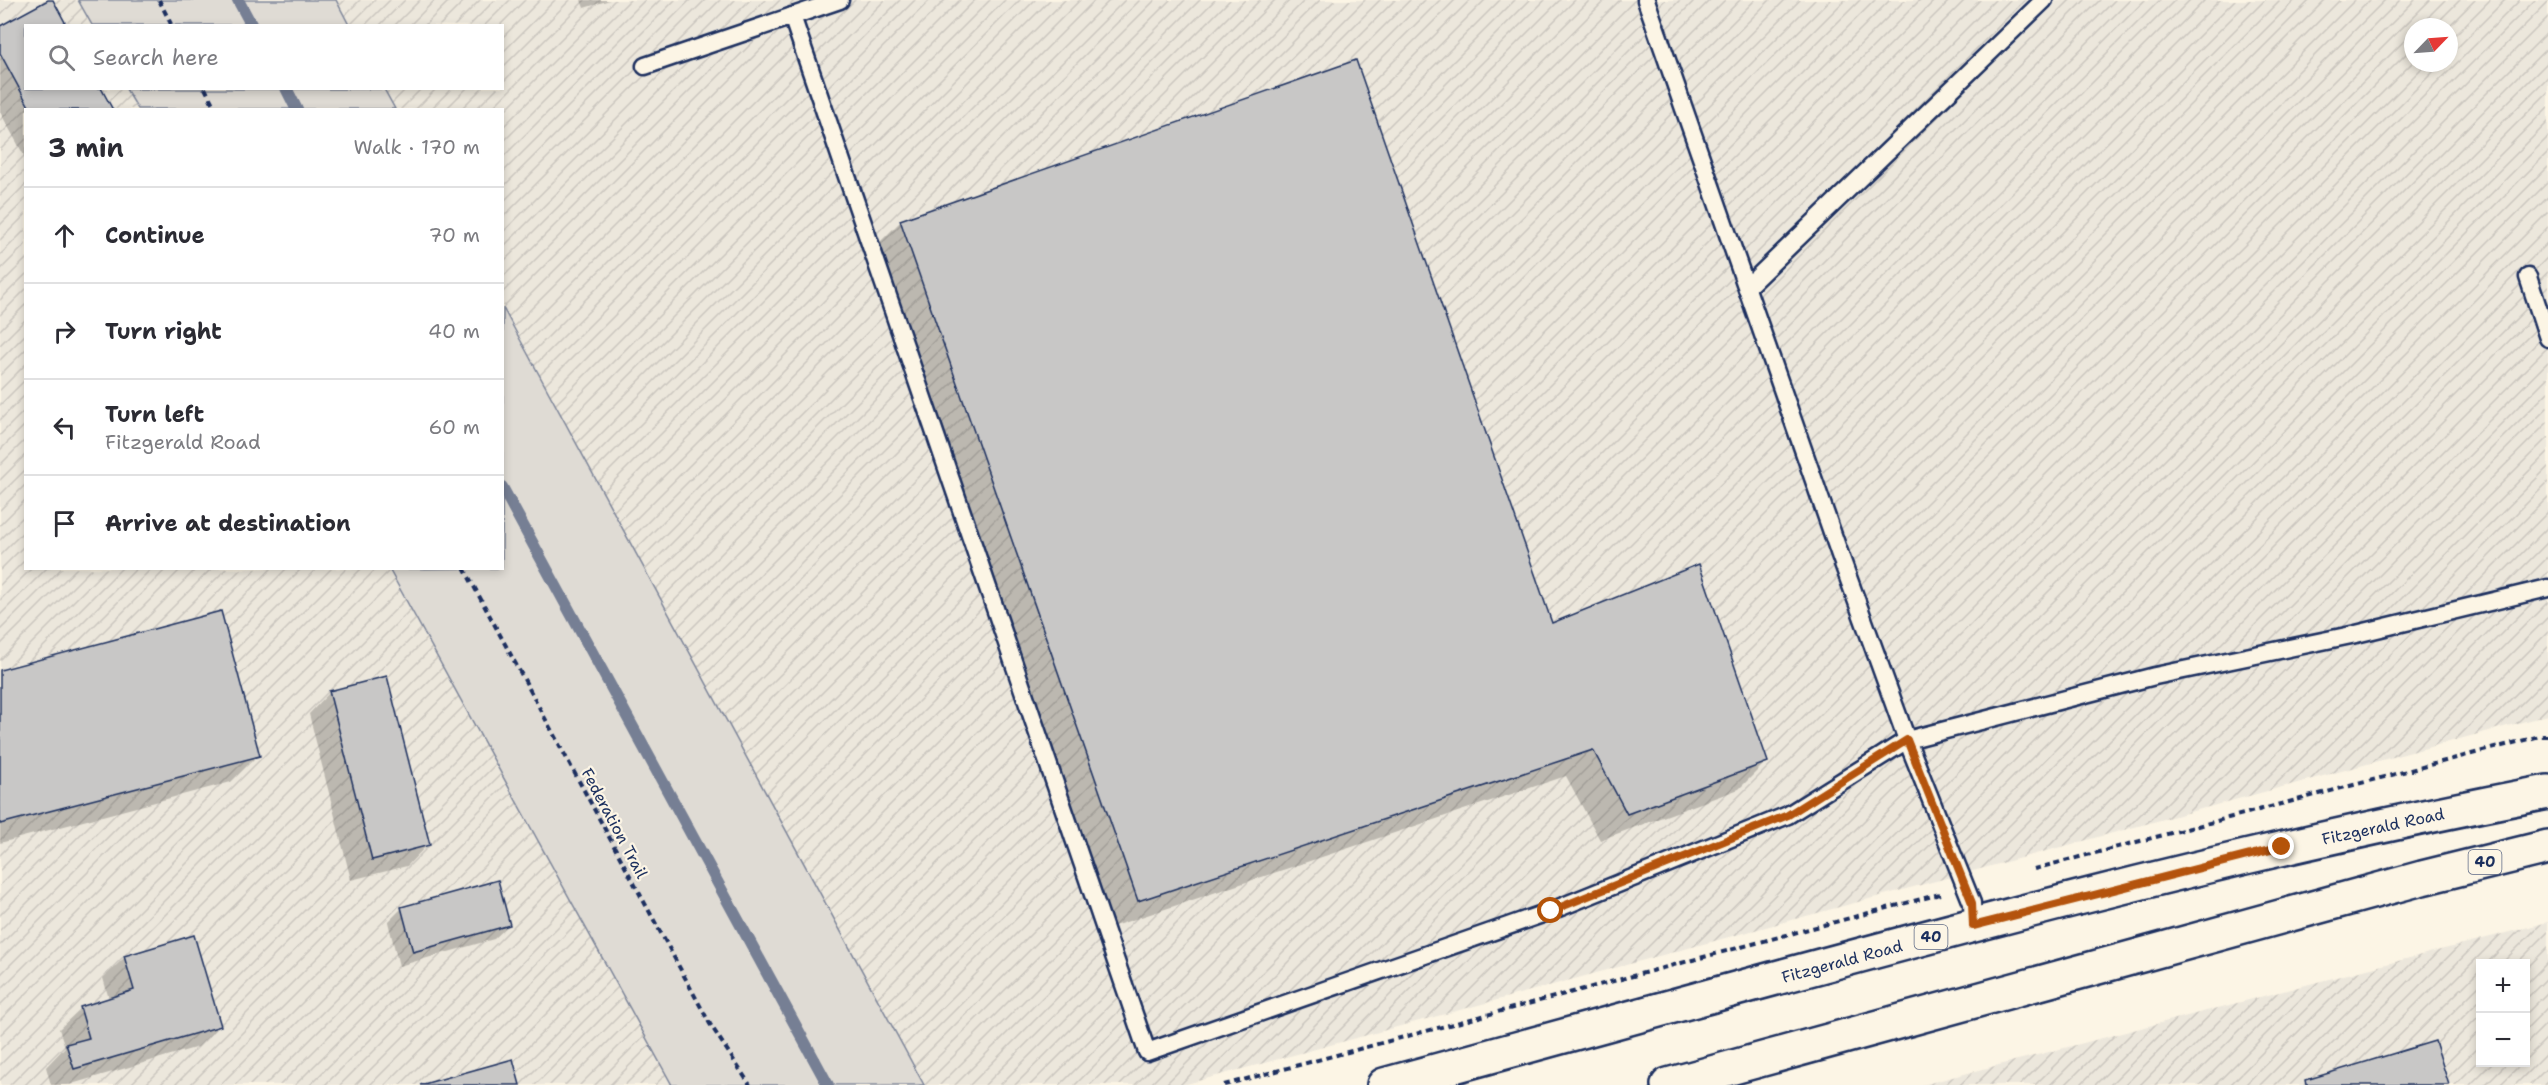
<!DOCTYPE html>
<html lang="en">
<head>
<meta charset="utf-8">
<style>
	:root { --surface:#fff; --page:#f7f7f7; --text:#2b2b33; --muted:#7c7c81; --line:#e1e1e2 }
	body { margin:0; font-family:"Shantell Sans",sans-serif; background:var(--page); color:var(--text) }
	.controls { position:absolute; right:18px; bottom:18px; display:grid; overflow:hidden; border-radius:0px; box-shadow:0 3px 9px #0003 }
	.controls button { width:54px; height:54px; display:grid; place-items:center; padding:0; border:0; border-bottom:2px solid var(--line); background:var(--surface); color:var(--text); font:30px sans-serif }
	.compass { position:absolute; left:2404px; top:18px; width:54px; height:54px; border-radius:50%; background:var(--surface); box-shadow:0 3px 9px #0003; rotate:65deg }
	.stop { position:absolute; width:18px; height:18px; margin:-14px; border:4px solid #b45309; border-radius:50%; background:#fff }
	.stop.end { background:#b45309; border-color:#fff; box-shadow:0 2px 6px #0008 }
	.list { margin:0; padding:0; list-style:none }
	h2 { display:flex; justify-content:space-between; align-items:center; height:78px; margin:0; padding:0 24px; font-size:26px }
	h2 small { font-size:20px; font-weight:400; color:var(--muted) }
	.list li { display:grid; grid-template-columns:39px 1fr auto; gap:18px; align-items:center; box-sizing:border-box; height:96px; padding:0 24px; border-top:2px solid var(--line) }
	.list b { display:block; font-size:22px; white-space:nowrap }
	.list p { margin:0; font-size:20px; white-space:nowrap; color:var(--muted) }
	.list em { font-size:20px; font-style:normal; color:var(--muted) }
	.icon { flex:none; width:33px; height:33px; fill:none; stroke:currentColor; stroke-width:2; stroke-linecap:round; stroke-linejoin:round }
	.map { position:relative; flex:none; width:2548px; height:1085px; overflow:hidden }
	.search { position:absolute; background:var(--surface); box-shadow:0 3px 9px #0003; left:24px; top:24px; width:480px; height:66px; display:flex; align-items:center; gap:15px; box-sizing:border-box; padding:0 21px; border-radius:0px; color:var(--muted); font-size:22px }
	.panel { position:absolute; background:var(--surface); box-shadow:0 3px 9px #0003; left:24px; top:108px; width:480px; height:462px; border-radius:0px }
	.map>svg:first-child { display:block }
	.industrial { fill:url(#industrial-furrows); fill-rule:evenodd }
	.green { fill:#dfdbd4; stroke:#7d8599; stroke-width:1.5 }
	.shadow { fill:#0003 }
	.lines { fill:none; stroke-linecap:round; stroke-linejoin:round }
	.stream { stroke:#767f94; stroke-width:12 }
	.building { fill:#c8c7c6; stroke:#1b2f5e; stroke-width:1.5 }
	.lane-casing { stroke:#1b2f5e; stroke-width:21 }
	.primary-casing { stroke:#1b2f5e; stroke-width:38 }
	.path { stroke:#1b2f5e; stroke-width:4; stroke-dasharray:6 4.5; stroke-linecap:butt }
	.lane { stroke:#fcf5e5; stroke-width:16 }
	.primary { stroke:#fcf5e5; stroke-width:33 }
	.route { stroke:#b45309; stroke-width:8 }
	.labels { text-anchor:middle; stroke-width:4.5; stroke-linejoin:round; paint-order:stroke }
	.shield { fill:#fcf5e5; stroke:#5e6a86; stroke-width:1.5 }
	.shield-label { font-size:15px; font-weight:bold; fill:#1b2f5e }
	.street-label { font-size:16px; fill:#1b2f5e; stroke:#fcf5e5 }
</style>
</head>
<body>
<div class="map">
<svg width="2548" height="1085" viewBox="0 0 2548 1085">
	<defs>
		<pattern id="industrial-furrows" width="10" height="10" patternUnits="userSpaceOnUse" patternTransform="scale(1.5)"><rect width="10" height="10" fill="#ece7dc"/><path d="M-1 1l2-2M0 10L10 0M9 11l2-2" fill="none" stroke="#cac6bf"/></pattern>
	</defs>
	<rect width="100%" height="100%" fill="#fcf5e5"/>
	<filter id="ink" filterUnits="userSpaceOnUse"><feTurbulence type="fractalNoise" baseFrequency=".0167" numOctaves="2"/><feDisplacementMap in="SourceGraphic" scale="12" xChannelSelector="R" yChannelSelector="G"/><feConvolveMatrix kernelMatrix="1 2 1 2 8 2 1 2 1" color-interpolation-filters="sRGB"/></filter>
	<g filter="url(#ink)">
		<g class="industrial">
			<polygon points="0,0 78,0 92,25 26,26 26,88 126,89 138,109 26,110 26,568 389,569 672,1085 0,1085"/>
			<path d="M336,0H2548V715L1183,1085H924L503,308L502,110L395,109L384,89L502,88V26L349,25ZM2413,27H2449V63H2413Z"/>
			<path d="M2548,922V1085H1922ZM2480,964H2526V1062H2480Z"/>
		</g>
		<g class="green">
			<polygon points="78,0 336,0 349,25 92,25"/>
			<polygon points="126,89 384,89 395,109 138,109"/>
			<polygon points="503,308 924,1085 672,1085 389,569 502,568"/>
		</g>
		<g class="shadow">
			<polygon points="581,0 610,0 584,8"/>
			<polygon points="26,26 26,88 111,110 26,110 26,159 0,112 0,28"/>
			<polygon points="901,221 1551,625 1766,762 1739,789 1600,840 1566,776 1111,927 874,248"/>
			<polygon points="0,671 258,755 231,782 0,843"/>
			<polygon points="330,692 428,844 407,866 351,880 309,714"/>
			<polygon points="402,908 509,925 494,939 399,966 388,922"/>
			<polygon points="125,957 219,1025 198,1047 68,1085 51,1085 46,1067 65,1047 59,1029 81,1008 109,999 103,978"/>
		</g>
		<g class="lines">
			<g class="stream">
				<polyline points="238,0 252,26"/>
				<polyline points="286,88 297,110"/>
				<polyline points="502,487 828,1085"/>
			</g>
		</g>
		<g class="building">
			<polygon points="48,0 53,0 67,26 26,26 26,88 101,88 113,110 31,110 0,53 0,26"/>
			<polygon points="1356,60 1552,623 1699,564 1768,762 1627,814 1593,750 1138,901 900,220"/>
			<polygon points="221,611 260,756 0,824 0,670"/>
			<polygon points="387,676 430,845 372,860 329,691"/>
			<polygon points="498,880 510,925 413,952 401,907"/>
			<polygon points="194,935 221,1026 74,1069 66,1044 89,1038 80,1007 134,990 124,956"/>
			<polygon points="2435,1041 2449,1085 2307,1085 2306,1080"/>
			<polygon points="513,1059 520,1085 420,1085"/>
		</g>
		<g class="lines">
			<defs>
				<g id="lane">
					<polyline points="1646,0 1840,555 1907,740 1972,903 1973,926"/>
					<polyline points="792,16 1147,1052 1551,911 1788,815 1907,740 2155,676 2356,634 2548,588"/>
					<polyline points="645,66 840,0"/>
					<polyline points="2528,277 2548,338"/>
					<polyline points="1747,287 2044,0"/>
				</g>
				<g id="primary">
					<path d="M1384,1085C1770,981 2155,867 2548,792"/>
					<polyline points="1668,1085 2422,878 2548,847"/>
				</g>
			</defs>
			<use href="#lane" class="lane-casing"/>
			<use href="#primary" class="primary-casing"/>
			<g class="path">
				<polyline points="159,0 172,26"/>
				<polyline points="205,88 216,110"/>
				<polyline points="464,568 710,1024 750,1085"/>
				<polyline points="2034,869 2540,736 2548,736"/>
				<polyline points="1224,1085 1940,894"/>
			</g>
			<use href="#lane" class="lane"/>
			<use href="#primary" class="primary"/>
		</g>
	</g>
	<g class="lines" filter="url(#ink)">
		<polyline class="route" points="1551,911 1788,815 1907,740 1972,903 1973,926 2282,847"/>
	</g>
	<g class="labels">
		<g class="shield">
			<rect x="2468.5" y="850" width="33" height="24" rx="4.5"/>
			<rect x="1914.5" y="925" width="33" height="24" rx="4.5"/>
		</g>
		<g class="shield-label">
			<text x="2485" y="867">40</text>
			<text x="1931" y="942">40</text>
		</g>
		<g class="street-label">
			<text transform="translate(615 823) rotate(62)" y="6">Federation Trail</text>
			<text transform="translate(2383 826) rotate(-12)" y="6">Fitzgerald Road</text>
			<text transform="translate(1842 961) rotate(-15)" y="6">Fitzgerald Road</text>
		</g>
	</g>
</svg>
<div class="controls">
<button>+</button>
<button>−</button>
</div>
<svg class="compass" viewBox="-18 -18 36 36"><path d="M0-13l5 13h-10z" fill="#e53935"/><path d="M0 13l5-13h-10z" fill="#7c7c81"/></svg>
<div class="stop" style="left:1551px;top:911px"></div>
<div class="stop end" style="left:2282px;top:847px"></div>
<div class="search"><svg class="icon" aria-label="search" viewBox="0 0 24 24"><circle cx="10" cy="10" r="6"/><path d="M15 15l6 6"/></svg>Search here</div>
<section class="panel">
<h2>3 min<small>Walk · 170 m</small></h2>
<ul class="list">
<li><svg class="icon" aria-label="ahead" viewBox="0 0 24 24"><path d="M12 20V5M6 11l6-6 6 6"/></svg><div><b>Continue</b></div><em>70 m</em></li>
<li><svg class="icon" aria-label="right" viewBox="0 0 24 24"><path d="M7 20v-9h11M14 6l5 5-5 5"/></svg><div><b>Turn right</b></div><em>40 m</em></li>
<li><svg class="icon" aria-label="left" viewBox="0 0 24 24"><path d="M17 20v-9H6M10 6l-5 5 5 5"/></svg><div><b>Turn left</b><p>Fitzgerald Road</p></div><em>60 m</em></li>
<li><svg class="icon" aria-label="arrive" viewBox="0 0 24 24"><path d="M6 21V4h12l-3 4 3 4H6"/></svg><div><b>Arrive at destination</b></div></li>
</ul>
</section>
</div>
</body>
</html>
